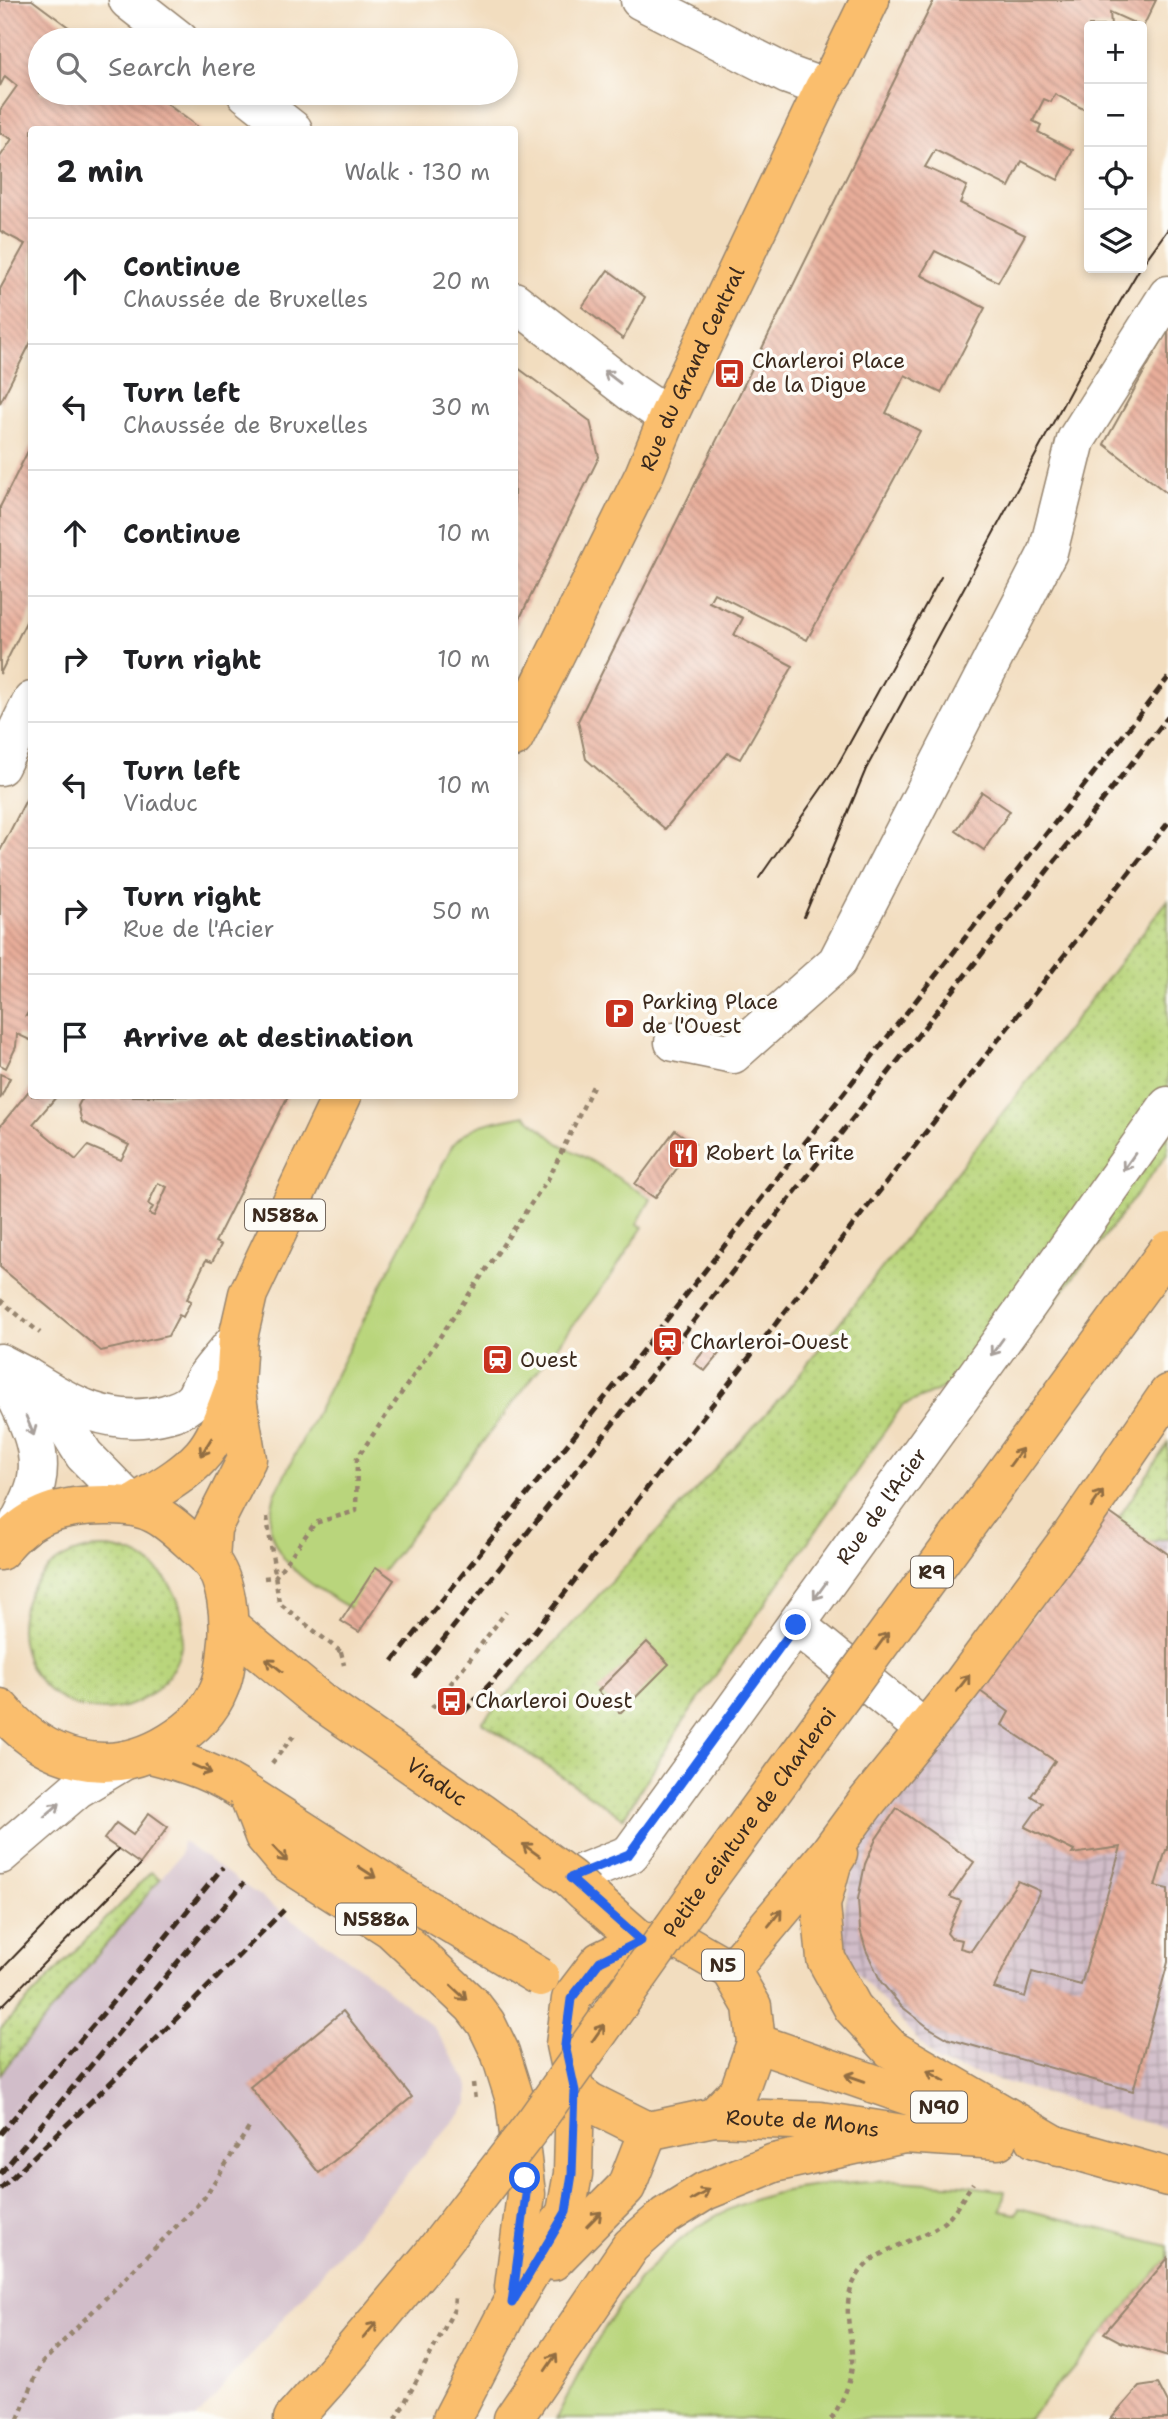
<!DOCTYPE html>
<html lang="en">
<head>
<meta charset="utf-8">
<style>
	:root { --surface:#fff; --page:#f2f2f2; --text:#202124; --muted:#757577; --line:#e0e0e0 }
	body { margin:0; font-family:"Shantell Sans",sans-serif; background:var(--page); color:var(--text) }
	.controls { position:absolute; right:21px; top:21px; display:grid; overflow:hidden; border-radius:7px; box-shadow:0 4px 10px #0003 }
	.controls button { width:63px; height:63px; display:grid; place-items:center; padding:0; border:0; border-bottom:2px solid var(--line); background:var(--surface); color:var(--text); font:35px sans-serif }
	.stop { position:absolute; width:21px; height:21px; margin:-16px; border:5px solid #2563eb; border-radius:50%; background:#fff }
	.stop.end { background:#2563eb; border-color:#fff; box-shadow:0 2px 7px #0008 }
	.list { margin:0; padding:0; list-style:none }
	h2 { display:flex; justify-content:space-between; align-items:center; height:91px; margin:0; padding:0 28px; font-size:30px }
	h2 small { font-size:23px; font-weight:400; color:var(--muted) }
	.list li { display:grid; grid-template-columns:46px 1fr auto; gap:21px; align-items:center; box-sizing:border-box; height:126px; padding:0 28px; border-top:2px solid var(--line) }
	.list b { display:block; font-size:26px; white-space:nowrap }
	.list p { margin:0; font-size:23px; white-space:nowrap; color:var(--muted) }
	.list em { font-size:23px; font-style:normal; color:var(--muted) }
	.icon { flex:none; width:38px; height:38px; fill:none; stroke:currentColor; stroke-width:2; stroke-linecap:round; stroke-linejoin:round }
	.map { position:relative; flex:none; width:1168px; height:2419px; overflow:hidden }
	.search { position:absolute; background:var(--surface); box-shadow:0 4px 10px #0003; left:28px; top:28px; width:490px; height:77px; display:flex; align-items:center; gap:18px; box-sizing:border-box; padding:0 24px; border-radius:38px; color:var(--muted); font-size:26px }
	.panel { position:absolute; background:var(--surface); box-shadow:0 4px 10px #0003; left:28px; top:126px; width:490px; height:973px; border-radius:7px }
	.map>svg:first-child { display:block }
	.industrial { fill:url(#industrial-grid) }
	.railway { fill:#d1bdc9 }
	.grass { fill:url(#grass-dots); stroke:#7a804c; stroke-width:2 }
	.park { fill:#b9d57b; stroke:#7a804c; stroke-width:2 }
	.building { fill:url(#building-back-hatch); fill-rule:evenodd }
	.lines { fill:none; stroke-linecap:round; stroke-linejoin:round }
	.minor-casing { stroke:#96846e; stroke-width:41 }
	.major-casing { stroke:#96846e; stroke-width:41 }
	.highway-casing { stroke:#96846e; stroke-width:41 }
	.path { stroke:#96846e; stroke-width:4.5; stroke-dasharray:5 5; stroke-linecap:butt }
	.minor { stroke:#fff; stroke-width:38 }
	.major { stroke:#fabe6d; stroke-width:38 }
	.highway { stroke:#fabe6d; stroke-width:38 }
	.tram { stroke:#3b2a1e; stroke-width:2 }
	.rail { stroke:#3b2a1e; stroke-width:5; stroke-dasharray:10 5; stroke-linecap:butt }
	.major-bridge-casing { stroke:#96846e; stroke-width:41; stroke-linecap:butt }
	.highway-bridge-casing { stroke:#96846e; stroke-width:41; stroke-linecap:butt }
	.path-bridge { stroke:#96846e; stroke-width:4.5; stroke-dasharray:5 5; stroke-linecap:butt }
	.major-bridge { stroke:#fabe6d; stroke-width:38 }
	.highway-bridge { stroke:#fabe6d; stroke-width:38 }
	.oneway { stroke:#a79f9a }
	.oneway2 { stroke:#916d42 }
	.route { stroke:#2563eb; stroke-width:9 }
	.labels { text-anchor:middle; stroke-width:7; stroke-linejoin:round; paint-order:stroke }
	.shield { fill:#fdfcf7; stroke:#75695f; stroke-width:2 }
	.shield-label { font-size:19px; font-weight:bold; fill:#3b2a1e }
	.poi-label { font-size:21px; fill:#3b2a1e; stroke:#fdfcf7; text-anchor:start }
	.street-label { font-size:21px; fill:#3b2a1e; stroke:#fdfcf7 }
</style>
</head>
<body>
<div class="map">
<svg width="1168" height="2419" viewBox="0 0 1168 2419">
	<defs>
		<pattern id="industrial-grid" width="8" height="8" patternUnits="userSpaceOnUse" patternTransform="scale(1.75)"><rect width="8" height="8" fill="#d1bdc9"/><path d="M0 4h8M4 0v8" fill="none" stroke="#ab9aa3"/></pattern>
		<pattern id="grass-dots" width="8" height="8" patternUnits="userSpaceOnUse" patternTransform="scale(1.75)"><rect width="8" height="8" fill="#b9d57b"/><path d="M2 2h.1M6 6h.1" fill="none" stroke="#a0b76a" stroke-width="1.8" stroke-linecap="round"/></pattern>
		<pattern id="building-back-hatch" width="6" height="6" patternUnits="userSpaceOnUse" patternTransform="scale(1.75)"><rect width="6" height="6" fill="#e8ad9a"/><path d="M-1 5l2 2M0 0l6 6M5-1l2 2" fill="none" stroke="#bd8d7d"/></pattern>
	</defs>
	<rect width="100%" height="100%" fill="#fdfcf7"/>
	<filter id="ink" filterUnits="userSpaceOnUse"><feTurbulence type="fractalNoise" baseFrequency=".0143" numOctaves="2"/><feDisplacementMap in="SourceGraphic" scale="14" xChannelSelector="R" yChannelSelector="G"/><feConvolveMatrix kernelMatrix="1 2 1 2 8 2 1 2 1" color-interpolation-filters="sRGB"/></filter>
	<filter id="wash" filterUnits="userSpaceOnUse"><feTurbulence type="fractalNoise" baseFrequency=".00686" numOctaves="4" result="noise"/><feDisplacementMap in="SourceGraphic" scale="28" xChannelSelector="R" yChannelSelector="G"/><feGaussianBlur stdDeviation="1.57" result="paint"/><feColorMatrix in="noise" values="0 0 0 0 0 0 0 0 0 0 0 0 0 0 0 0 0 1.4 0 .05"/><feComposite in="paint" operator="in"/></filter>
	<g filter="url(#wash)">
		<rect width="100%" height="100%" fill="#f2ddbf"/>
		<polygon class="industrial" points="1168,1538 1168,2129 939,2063 856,1972 840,1929 860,1839 1056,1591 1095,1554"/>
		<polygon class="railway" points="182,1841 366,1972 434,2028 468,2082 468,2104 196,2419 0,2419 0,2071 180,1855"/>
		<g class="grass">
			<polygon points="1168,900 1168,1153 1012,1358 902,1406 679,1728 623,1818 482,1722 784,1394"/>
			<polygon points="1168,1443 1168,1538 1095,1554"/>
			<circle cx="102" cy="1629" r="81"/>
			<polygon points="151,1872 160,1879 0,2074 0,2029"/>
		</g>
		<g class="park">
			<path d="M525,1115L558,1143L593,1162L651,1199L637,1224L643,1227L611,1276L353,1610C323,1592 280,1570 271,1532C268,1520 272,1507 275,1494L452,1146C471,1122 496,1122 525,1115Z"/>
			<path d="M895,2181L963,2185L1005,2191L1001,2211L1016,2214L1019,2208L1168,2246V2258L1029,2419H556C604,2321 658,2222 773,2194C813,2184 854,2183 895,2181Z"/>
		</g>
		<g id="blocks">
			<g class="building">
				<polygon points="0,0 32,0 86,40 40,40 40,93 152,93 202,130 32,130 32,340 0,403 0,289 25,244 0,231 0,157 12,139 0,133 0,110 17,86 5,76 0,86"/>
				<polygon points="934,0 1156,0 1143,27 1110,12 1111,26 1089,26 1089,112 1055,94 1051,102 1044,99 1033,121 1041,125 1038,132 1073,150 1058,180 1022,161 1009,187 935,150 925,167 967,186 960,203 1025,235 998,282 935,251 921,275 985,308 941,393 905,375 886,413 920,431 807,640 714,593 709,602 743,618 734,635 793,666 740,759 728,753 665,829 586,759 578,721"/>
				<polygon points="608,270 645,297 623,339 582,307"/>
				<polygon points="1168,329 1168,494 1104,444"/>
				<polygon points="514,365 590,421 599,457 514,630"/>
				<polygon points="32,443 32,610 0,674 0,507"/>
				<polygon points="32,788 32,1006 26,1016 32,1015 32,1041 17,1034 16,1047 6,1068 0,1065 0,851"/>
				<polygon points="982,792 1010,811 984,850 956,831"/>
				<polygon points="0,1074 10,1078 0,1099"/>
				<path d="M32,1087V1096H57L33,1124L76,1160L88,1146L121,1160L129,1145L82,1122L78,1106L83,1096H288L215,1242L221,1245L212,1262L206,1260L187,1299L191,1301L183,1317L179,1315L168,1336L101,1351L0,1267V1126ZM158,1183L167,1187L154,1216L149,1214L153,1207L148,1204Z"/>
				<polygon points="675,1130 695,1144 655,1198 635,1184"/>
				<polygon points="712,1341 722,1350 705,1371 694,1363"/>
				<polygon points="1107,1511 1168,1554 1168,1850 1166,1850 1155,1886 1168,1889 1168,1962 1133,2091 949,2039 928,2027 901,2006 881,1982 866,1950 860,1929 858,1899 865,1864 876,1839 897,1808 974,1862 950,1897 961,1901 947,1933 951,1938 962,1940 960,1948 971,1951 1018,1881 1040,1891 994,1988 1025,1997 1032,1972 1081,1985 1121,1847 1072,1854 1074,1851 1025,1827 1042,1803 1031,1796 1055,1761 1002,1725 1009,1712 980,1691"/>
				<polygon points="376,1567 394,1580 359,1632 341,1621"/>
				<polygon points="647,1642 669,1664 620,1713 598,1691"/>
				<polygon points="149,1813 168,1827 140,1864 104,1839 116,1823 133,1835"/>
				<polygon points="343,2011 412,2097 319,2173 250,2087"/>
				<polygon points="1168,2258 1168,2356 1121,2342 1104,2333"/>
				<polygon points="1158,2384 1168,2403 1168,2419 1111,2419 1139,2387"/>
			</g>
		</g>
	</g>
	<g filter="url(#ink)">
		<use href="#blocks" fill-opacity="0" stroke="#96846e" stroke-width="2"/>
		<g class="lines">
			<defs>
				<g id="minor">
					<polyline points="128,0 179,40"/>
					<polyline points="640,0 788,75 824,88"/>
					<polyline points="246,93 293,130"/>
					<polyline points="514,301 631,392 668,417"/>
					<polyline points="0,766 32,701"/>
					<polyline points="674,1042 733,1054 837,962 1048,552 1076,440 1168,295"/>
					<polyline points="0,1363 25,1376 61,1418 84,1455 133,1505"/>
					<path d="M6,1375C21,1410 45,1444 36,1483C32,1500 21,1517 14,1533"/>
					<path d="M25,1376C70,1404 110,1429 166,1414C176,1411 187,1408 194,1399C198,1394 200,1386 204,1380C214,1365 227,1352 238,1338"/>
					<polyline points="796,1625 925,1730"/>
					<polyline points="0,1855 77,1789 125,1760"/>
					<path id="s1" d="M570,1878L630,1854L1028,1304L1168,1106"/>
				</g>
				<g id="major">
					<path id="s2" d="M514,738L644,475L668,417L824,88L836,70L870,0"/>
					<path d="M133,1505C156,1490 183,1476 201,1456C218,1438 226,1408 235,1386"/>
					<path d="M0,1551C29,1512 65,1504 112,1505C149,1505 165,1518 191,1542C197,1548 205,1554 210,1560C227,1581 230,1616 228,1642C226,1657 226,1674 219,1689C210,1712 190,1730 170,1742C109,1780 44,1761 0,1708"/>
					<polyline points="210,1561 212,1528 247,1459 235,1386 238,1338 248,1294 342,1096"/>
					<polyline points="229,1626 320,1701"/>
					<path d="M151,1754C187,1763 218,1774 248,1795"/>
					<polyline points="838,1854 832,1864 821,1905 826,1959 853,2008 891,2049 1059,2147"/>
					<polyline points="585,1892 641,1941"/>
					<polyline points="731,1970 829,1853 865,1804 962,1684 1071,1536 1168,1394"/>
					<polyline points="756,2043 982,2121"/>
					<polyline points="500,2052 515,2100 526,2194 514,2287"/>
					<path id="s3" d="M714,2117L820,2121L904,2134L998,2140"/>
					<polyline points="1035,2139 1168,2177"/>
					<polyline points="553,2261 626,2187 648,2131"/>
					<polyline points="452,2419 512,2303 566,2212 573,2174 575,2091 565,2045 571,1999 600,1961 641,1941 682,1942 731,1970 752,2006 756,2043 739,2091 714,2117 648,2131 590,2102 575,2091"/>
					<polyline points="513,2419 631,2246 665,2216 705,2191 774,2163 904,2134"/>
				</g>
				<polyline id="highway" points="293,2419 326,2382"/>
			</defs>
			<use href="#minor" class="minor-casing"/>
			<use href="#major" class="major-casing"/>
			<use href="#highway" class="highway-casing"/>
			<g class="path">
				<polyline points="0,1300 40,1333"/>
				<polyline points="267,1517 279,1603 341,1652"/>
				<polyline points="264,1578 275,1577 315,1523 356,1511 357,1458 550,1176 593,1086"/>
				<polyline points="432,1708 506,1612"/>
				<polyline points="18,2419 41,2364 204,2198 249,2128"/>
				<polyline points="396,2419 454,2310 455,2296"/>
				<path d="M831,2419C842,2402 850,2386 852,2365C854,2334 838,2304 858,2275C877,2246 918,2243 944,2222C956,2211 964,2196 973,2183"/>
			</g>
			<use href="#minor" class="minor"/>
			<use href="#major" class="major"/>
			<use href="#highway" class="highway"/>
			<g class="tram">
				<polyline points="1142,265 1168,229"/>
				<polyline points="759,878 837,766 941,577"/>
				<polyline points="804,917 866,769 1101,334 1140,268"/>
				<polyline points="0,1971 118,1849"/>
				<polyline points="0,2008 140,1865"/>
			</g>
			<g class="rail">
				<polyline points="393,1661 632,1364 1168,678"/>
				<polyline points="414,1677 1168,717"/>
				<polyline points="464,1712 513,1659 1168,823"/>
				<polyline points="0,2134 107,2009 223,1867"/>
				<polyline points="0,2174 244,1883"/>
				<polyline points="0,2189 156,2039 284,1910"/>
			</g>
			<defs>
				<g id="major-bridge">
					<path id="s4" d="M320,1701L480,1812L570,1878L585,1892"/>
					<polyline points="248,1795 264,1836 285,1861 391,1929 473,2006 486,2023 500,2052"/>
					<polyline points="248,1795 413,1901 540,1977"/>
				</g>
				<g id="highway-bridge">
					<path id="s5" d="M326,2382L429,2259L535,2122L697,1894L1168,1250"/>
				</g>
			</defs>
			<use href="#major-bridge" class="major-bridge-casing"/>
			<use href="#highway-bridge" class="highway-bridge-casing"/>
			<g class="path-bridge">
				<polyline points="341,1652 344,1665"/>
				<polyline points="272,1763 295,1734"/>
				<polyline points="473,2083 475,2100"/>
			</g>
			<use href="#major-bridge" class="major-bridge"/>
			<use href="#highway-bridge" class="highway-bridge"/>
		</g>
		<defs><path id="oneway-shaft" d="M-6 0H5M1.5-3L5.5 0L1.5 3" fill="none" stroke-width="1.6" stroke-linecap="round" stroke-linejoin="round" transform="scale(1.75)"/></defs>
		<g class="oneway">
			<use href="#oneway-shaft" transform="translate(612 377) rotate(-142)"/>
			<use href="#oneway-shaft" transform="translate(1129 1162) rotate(125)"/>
			<use href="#oneway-shaft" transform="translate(997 1347) rotate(126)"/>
			<use href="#oneway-shaft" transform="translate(30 1426) rotate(68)"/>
			<use href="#oneway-shaft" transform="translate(820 1591) rotate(126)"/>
			<use href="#oneway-shaft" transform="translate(52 1810) rotate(-41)"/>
		</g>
		<g class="oneway2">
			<use href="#oneway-shaft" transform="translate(206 1447) rotate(122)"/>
			<use href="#oneway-shaft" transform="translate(1016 1457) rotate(-54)"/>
			<use href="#oneway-shaft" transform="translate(1097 1499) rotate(-56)"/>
			<use href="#oneway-shaft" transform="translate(882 1641) rotate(-54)"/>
			<use href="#oneway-shaft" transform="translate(274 1665) rotate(-141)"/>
			<use href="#oneway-shaft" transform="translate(963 1683) rotate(-52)"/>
			<use href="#oneway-shaft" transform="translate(202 1769) rotate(24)"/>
			<use href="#oneway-shaft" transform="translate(531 1850) rotate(-144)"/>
			<use href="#oneway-shaft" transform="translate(280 1854) rotate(47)"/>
			<use href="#oneway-shaft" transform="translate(367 1872) rotate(33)"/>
			<use href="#oneway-shaft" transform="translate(775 1918) rotate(-51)"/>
			<use href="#oneway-shaft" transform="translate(459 1993) rotate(43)"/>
			<use href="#oneway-shaft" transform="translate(598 2033) rotate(-55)"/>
			<use href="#oneway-shaft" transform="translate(936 2076) rotate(-150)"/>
			<use href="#oneway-shaft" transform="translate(855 2078) rotate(-161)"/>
			<use href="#oneway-shaft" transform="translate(700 2195) rotate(-30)"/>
			<use href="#oneway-shaft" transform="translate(594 2219) rotate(-45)"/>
			<use href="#oneway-shaft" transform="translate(370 2330) rotate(-50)"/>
			<use href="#oneway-shaft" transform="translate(551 2362) rotate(-56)"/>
		</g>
	</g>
	<g class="lines" filter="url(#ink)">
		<polyline class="route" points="525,2178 526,2194 512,2303 566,2212 572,2174 575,2091 565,2045 571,1999 600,1961 641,1941 570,1878 629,1854 796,1625"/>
	</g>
	<defs>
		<symbol id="bus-square" viewBox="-11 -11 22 22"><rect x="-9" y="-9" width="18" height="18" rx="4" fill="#c8321e" stroke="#fdfcf7"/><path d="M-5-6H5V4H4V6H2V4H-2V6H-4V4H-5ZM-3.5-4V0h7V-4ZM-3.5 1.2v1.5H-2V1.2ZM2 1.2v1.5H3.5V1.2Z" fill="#fff"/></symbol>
		<symbol id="parking-square" viewBox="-11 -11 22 22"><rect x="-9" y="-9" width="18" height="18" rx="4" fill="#c8321e" stroke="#fdfcf7"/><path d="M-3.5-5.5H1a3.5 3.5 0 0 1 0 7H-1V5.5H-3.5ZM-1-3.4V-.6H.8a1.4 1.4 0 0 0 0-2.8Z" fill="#fff"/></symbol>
		<symbol id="restaurant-square" viewBox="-11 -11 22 22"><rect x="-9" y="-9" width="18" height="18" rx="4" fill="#c8321e" stroke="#fdfcf7"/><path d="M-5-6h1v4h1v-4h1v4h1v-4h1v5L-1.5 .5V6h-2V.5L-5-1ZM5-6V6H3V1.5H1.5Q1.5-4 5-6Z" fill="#fff"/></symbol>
		<symbol id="station-square" viewBox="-11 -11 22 22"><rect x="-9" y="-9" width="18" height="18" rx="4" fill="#c8321e" stroke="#fdfcf7"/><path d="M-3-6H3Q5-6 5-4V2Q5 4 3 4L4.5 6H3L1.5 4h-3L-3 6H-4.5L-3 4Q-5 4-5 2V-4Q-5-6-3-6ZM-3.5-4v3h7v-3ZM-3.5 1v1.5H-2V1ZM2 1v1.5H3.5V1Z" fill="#fff"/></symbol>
	</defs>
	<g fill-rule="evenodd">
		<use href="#bus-square" x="712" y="356" width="35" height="35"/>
		<use href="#parking-square" x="602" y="996" width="35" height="35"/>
		<use href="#restaurant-square" x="666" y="1136" width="35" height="35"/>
		<use href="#station-square" x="650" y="1324" width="35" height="35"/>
		<use href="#station-square" x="480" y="1342" width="35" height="35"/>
		<use href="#bus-square" x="434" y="1684" width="35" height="35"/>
	</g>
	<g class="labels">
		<g class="shield">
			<rect x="245" y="1199.5" width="80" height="31" rx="5"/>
			<rect x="911" y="1556.5" width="42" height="31" rx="5"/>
			<rect x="336" y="1903.5" width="80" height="31" rx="5"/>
			<rect x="702" y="1949.5" width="42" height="31" rx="5"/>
			<rect x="911" y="2091.5" width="56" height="31" rx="5"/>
		</g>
		<g class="shield-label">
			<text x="285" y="1222">N588a</text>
			<text x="932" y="1579">R9</text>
			<text x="376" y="1926">N588a</text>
			<text x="723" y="1972">N5</text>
			<text x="939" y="2114">N90</text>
		</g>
		<g class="poi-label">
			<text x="752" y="368">Charleroi Place<tspan x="752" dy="24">de la Digue</tspan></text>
			<text x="642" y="1009">Parking Place<tspan x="642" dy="24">de l'Ouest</tspan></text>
			<text x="706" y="1160">Robert la Frite</text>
			<text x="690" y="1349">Charleroi-Ouest</text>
			<text x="520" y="1367">Ouest</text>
			<text x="475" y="1708">Charleroi Ouest</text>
		</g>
		<g class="street-label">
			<text dy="7" stroke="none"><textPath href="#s2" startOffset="410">Rue du Grand Central</textPath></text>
			<text dy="7" stroke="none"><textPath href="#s1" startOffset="494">Rue de l'Acier</textPath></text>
			<text dy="7" stroke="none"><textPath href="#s4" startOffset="142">Viaduc</textPath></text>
			<text dy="7" stroke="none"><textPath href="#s5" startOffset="702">Petite ceinture de Charleroi</textPath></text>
			<text dy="7" stroke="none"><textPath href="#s3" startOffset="89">Route de Mons</textPath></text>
		</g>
	</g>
</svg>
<div class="controls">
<button>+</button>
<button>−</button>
<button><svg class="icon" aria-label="locate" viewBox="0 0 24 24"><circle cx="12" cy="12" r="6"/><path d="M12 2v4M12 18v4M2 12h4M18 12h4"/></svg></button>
<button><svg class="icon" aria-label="layers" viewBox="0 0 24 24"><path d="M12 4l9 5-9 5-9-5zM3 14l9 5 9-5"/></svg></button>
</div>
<div class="stop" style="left:525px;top:2178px"></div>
<div class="stop end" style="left:796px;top:1625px"></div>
<div class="search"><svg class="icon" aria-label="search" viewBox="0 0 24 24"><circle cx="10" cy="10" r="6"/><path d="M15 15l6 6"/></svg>Search here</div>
<section class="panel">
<h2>2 min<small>Walk · 130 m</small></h2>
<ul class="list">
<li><svg class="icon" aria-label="ahead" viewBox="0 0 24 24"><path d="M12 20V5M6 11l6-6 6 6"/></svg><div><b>Continue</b><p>Chaussée de Bruxelles</p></div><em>20 m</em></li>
<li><svg class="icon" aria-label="left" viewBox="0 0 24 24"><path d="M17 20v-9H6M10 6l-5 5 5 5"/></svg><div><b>Turn left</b><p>Chaussée de Bruxelles</p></div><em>30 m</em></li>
<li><svg class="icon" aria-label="ahead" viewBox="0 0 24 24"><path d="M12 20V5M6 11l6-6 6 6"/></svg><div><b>Continue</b></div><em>10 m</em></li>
<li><svg class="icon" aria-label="right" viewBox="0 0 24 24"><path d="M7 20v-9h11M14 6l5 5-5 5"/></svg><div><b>Turn right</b></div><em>10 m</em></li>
<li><svg class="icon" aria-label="left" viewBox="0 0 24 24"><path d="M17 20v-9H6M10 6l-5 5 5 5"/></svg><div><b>Turn left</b><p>Viaduc</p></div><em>10 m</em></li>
<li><svg class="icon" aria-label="right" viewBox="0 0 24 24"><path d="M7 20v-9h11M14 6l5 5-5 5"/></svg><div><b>Turn right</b><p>Rue de l'Acier</p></div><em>50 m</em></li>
<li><svg class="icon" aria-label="arrive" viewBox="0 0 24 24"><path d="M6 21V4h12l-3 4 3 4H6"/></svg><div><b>Arrive at destination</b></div></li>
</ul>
</section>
</div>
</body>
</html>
